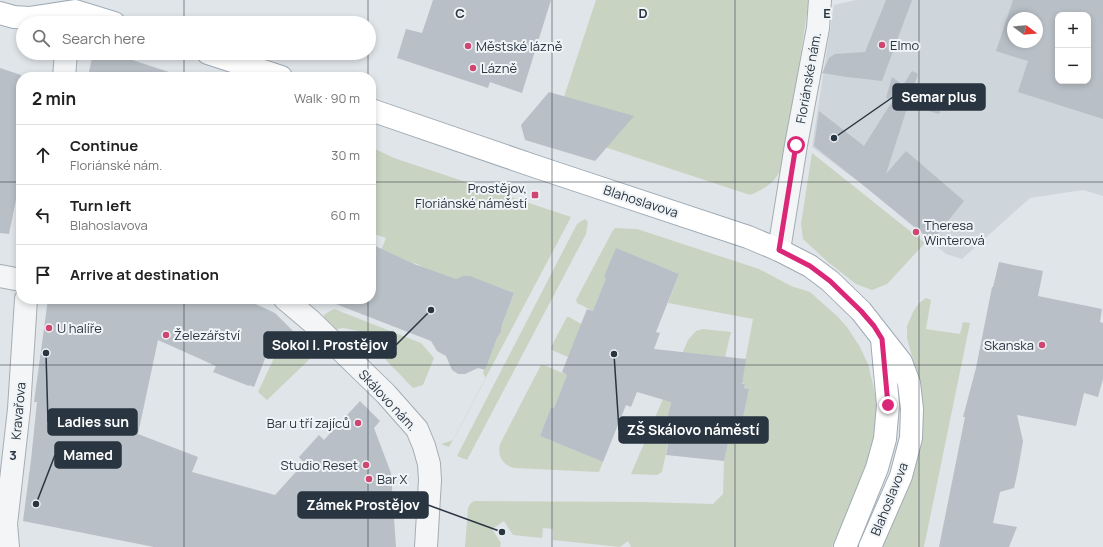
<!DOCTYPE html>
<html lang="en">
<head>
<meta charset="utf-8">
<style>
	:root { --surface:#fff; --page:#f2f2f2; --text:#222; --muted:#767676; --line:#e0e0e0 }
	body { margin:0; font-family:Manrope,sans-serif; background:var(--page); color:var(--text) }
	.controls { position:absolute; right:12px; top:12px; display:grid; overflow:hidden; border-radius:8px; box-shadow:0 2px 6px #0003 }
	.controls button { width:36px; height:36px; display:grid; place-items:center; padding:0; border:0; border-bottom:1px solid var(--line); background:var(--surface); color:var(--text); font:20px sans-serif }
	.compass { position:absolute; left:1007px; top:12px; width:36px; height:36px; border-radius:50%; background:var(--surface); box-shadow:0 2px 6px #0003; rotate:106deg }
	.stop { position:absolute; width:12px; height:12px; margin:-9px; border:3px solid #db2777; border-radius:50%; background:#fff }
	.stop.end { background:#db2777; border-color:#fff; box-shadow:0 1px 4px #0008 }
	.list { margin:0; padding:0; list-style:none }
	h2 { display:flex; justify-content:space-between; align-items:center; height:52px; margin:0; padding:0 16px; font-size:17px }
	h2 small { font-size:13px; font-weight:400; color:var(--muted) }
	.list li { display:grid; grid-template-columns:26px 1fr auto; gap:12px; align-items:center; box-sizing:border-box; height:60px; padding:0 16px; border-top:1px solid var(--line) }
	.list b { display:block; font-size:15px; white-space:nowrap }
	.list p { margin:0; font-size:13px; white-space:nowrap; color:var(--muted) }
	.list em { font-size:13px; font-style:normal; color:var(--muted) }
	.icon { flex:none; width:22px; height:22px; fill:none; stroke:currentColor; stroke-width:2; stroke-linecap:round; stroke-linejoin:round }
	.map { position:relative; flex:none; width:1103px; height:547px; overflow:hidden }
	.search { position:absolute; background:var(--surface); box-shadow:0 2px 6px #0003; left:16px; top:16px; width:360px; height:44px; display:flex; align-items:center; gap:10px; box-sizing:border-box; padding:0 14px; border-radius:22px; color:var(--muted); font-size:15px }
	.panel { position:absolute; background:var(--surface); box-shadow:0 2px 6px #0003; left:16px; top:72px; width:360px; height:232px; border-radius:16px }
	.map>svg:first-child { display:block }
	.built { fill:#ced5db; fill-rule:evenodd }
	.green { fill:#c9d3c2 }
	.building { fill:#b8bfc6; fill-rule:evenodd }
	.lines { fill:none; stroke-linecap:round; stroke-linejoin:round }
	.minor-casing { stroke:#a5adb3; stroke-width:24 }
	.major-casing { stroke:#a0abb5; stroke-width:24 }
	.minor { stroke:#f3f5f7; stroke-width:22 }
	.major { stroke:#fff; stroke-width:22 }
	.route { stroke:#db2777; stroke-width:5 }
	.grid { fill:none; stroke:#293540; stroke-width:1; stroke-opacity:0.55 }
	.poi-dot { fill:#cd4770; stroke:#f0f4f7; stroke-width:1.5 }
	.labels { text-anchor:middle; stroke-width:4; stroke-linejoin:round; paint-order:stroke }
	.poi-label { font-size:13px; fill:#293540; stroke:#f0f4f7; text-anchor:start }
	.street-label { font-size:13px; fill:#293540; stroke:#f0f4f7 }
	.grid-label { font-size:13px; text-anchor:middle; font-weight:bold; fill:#293540; stroke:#f0f4f7; stroke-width:4; stroke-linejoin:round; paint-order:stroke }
	.leader { fill:none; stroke:#293540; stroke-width:1.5 }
	.callout-dot { fill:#293540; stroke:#f0f4f7; stroke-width:1.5 }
	.callout { fill:#293540; stroke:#293540; stroke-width:1.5 }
	.callout-label { font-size:14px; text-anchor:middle; font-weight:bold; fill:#fff }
</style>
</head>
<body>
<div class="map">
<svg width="1103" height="547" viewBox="0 0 1103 547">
	<rect width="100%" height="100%" fill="#e0e5e9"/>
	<path class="built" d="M856,0H1103V196L1083,190L1030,198L962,259L946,254L863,185L812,147L834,5ZM1058,15H1088V81H1058ZM1013,18H1037V42H1013Z"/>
	<g class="green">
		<path d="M596,0H809L785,157C778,180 772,185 750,195L553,130Z"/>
		<polygon points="371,147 394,158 571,217 449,447 441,444 453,440 486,378 483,373 497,338 501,332 502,325 514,293 469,276 463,276 457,280 421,267 421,266 415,263 414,264 381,250 386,238 371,233"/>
		<polygon points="812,153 925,243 887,284 872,290 856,284 828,262 803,239 801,224"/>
		<polygon points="585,219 588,222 586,234 467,460 457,456 577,224"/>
		<polygon points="615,228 637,229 759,269 791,286 810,292 838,317 847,327 860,347 868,364 877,401 877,419 874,449 854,501 847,513 832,547 631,547 628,541 620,547 553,540 553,529 543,528 542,538 513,535 504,521 492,529 501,543 500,547 465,547 468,508 470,504 474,501 642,502 713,504 723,494 724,461 730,435 739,437 749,389 744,388 745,384 741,383 753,319 668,303 679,274 616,249 605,277 606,278 593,311 577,303 576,300 612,232"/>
		<polygon points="926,298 931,300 926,329 960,334 963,322 970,323 924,547 878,547 921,402 916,371 907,338 907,326 913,312 919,303"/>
		<polygon points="334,309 421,343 434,358 423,385 413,388 358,331 343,328 333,330 322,319 325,314"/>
		<polygon points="567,317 569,317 583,325 570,358 552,350 551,347"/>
		<polygon points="703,329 731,332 725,357 687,353 674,387 667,419 673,420 662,472 657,475 631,474 688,340 696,331"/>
		<polygon points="293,332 315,354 267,400 258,392 275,356 277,357"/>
		<path d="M541,365H544L567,375L554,408L551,407L540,436L603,462L599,472L514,468C503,465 497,456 500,444Z"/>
	</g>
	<g class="building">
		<polygon points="433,0 551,0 522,93 490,82 488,88 397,58 406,29 422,33"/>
		<polygon points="886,0 912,0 882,81 847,77 822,73 829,58 835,54 865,52"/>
		<path d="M1013,0H1103V119L1018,92L1028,61L996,51ZM1058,15H1088V81H1058ZM1013,18H1037V42H1013Z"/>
		<polygon points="93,53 114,54 172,73 171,77 88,77"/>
		<polygon points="0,68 21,75 21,175 9,234 0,233"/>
		<polygon points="912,71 918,74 912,91 940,111 939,114 908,105 886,174 906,151 964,201 932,241 863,185 814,146 819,111 864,146 893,100 886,98 892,77 903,85"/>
		<polygon points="549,92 634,116 595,161 525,140 521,125"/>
		<polygon points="371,244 414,264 456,279 463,276 470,276 514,293 502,325 501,332 497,338 485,370 478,368 465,374 458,374 452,370 446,356 437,351 431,341 328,301 328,299 371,299"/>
		<polygon points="616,248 679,274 656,332 660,333 654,349 746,359 742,384 745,384 744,388 749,389 739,437 730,435 724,461 666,455 673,420 667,419 671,402 637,392 631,407 626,405 603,462 540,436 551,407 554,408 567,375 562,372 587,309 593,311 606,278 604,277"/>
		<polygon points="999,262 1043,271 1038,296 1102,309 1100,322 1103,323 1103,379 1098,397 1084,393 1076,426 1017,415 1023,441 1018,470 1014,488 1000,492 993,523 1017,527 1009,547 939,547 965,417 963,417 976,368 992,287 993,287"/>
		<polygon points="48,299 245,299 275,313 293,331 277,357 268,351 254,387 249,385 249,386 213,372 216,366 158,340 138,434 198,457 192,472 275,495 304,463 299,457 319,435 324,440 360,401 380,421 374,428 391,473 396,547 154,547 23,521 31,460 37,402 34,402"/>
	</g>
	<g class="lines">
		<defs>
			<g id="minor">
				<polyline points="64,77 66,53"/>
				<polyline points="779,250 796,145 818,28 820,0"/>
				<polyline points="0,276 21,280"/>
				<polyline points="285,299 311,321 386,394 417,429 424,446 429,464 430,480 426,547"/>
				<polyline points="8,547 6,524 19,409 26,299"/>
			</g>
			<g id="major">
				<polyline points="0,13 14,17 29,18 75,11 114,23"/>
				<polyline points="208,53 281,77"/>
				<polyline points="371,110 540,168 748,237 779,250 810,266 830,281 861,311 901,362 909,383 912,409 911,438 901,476 870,547"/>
				<polyline points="845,547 877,468 885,439 888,405 882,339"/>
			</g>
		</defs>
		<use href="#minor" class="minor-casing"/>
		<use href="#major" class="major-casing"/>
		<use href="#minor" class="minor"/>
		<use href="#major" class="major"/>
	</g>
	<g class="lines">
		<polyline class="route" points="796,145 779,250 810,266 830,281 861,311 874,326 882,339 888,405"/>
	</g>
	<path class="grid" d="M184,0V23M368,0V23M552,0V547M735,0V547M919,0V547M184,53V77M368,53V77M0,182H21M371,182H1103M184,299V547M368,299V547M0,365H1103"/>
	<g class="poi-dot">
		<circle cx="882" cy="45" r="4"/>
		<circle cx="468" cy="46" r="4"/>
		<circle cx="473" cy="68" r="4"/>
		<rect x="531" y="191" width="8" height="8" rx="2"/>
		<circle cx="916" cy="232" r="4"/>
		<circle cx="49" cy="328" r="4"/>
		<circle cx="166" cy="335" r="4"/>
		<circle cx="1042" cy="345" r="4"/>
		<circle cx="358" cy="423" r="4"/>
		<circle cx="366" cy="465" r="4"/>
		<circle cx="369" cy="479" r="4"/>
	</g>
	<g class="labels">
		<g class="poi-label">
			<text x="890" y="50">Elmo</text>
			<text x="476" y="51">Městské lázně</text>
			<text x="481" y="73">Lázně</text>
			<text x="527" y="193" text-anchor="end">Prostějov,<tspan x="527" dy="15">Floriánské náměstí</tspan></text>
			<text x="924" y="230">Theresa<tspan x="924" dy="15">Winterová</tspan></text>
			<text x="57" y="333">U halíře</text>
			<text x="174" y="340">Železářství</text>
			<text x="1034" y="350" text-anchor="end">Skanska</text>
			<text x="350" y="428" text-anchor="end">Bar u tří zajíců</text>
			<text x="358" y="470" text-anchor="end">Studio Reset</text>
			<text x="377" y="484">Bar X</text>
		</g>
		<g class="street-label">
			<text transform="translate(808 78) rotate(-80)" y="5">Floriánské nám.</text>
			<text transform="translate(641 201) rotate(18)" y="5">Blahoslavova</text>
			<text transform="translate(388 400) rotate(47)" y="5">Skálovo nám.</text>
			<text transform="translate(18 411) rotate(-85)" y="5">Kravařova</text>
			<text transform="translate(889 499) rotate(-68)" y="5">Blahoslavova</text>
		</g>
	</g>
	<g class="grid-label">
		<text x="460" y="18">C</text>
		<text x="643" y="18">D</text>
		<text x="827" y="18">E</text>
		<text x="13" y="460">3</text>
	</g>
	<path class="leader" d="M834 138L893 97M431 310L396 345M46 353L48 422M614 354L619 430M36 504L55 455M502 532L428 505"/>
	<g class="callout-dot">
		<circle cx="834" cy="138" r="4"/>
		<circle cx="431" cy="310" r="4"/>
		<circle cx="46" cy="353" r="4"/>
		<circle cx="614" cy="354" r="4"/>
		<circle cx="36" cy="504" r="4"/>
		<circle cx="502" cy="532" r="4"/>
	</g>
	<g class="callout">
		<rect x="893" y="84" width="92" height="26" rx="4"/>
		<rect x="264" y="332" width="132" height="26" rx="4"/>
		<rect x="48" y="409" width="89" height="26" rx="4"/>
		<rect x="619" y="417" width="149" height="26" rx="4"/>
		<rect x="55" y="442" width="66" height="26" rx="4"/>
		<rect x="298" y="492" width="130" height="26" rx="4"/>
	</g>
	<g class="callout-label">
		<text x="939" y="102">Semar plus</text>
		<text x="330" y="350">Sokol I. Prostějov</text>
		<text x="93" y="427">Ladies sun</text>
		<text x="693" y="435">ZŠ Skálovo náměstí</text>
		<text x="88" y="460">Mamed</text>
		<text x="363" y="510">Zámek Prostějov</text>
	</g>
</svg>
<div class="controls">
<button>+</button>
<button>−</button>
</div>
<svg class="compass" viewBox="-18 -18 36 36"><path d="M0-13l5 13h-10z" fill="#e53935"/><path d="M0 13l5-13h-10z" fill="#767676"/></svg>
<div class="stop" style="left:796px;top:145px"></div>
<div class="stop end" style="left:888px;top:405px"></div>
<div class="search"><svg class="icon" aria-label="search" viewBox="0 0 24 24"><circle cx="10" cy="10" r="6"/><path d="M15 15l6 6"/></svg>Search here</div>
<section class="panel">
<h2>2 min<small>Walk · 90 m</small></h2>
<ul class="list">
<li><svg class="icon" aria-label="ahead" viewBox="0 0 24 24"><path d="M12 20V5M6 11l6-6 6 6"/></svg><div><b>Continue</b><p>Floriánské nám.</p></div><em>30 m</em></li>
<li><svg class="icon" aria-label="left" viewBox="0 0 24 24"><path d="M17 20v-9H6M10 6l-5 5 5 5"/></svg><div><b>Turn left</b><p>Blahoslavova</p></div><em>60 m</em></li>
<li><svg class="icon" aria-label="arrive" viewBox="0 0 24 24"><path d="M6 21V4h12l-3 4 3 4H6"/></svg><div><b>Arrive at destination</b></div></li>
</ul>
</section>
</div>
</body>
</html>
